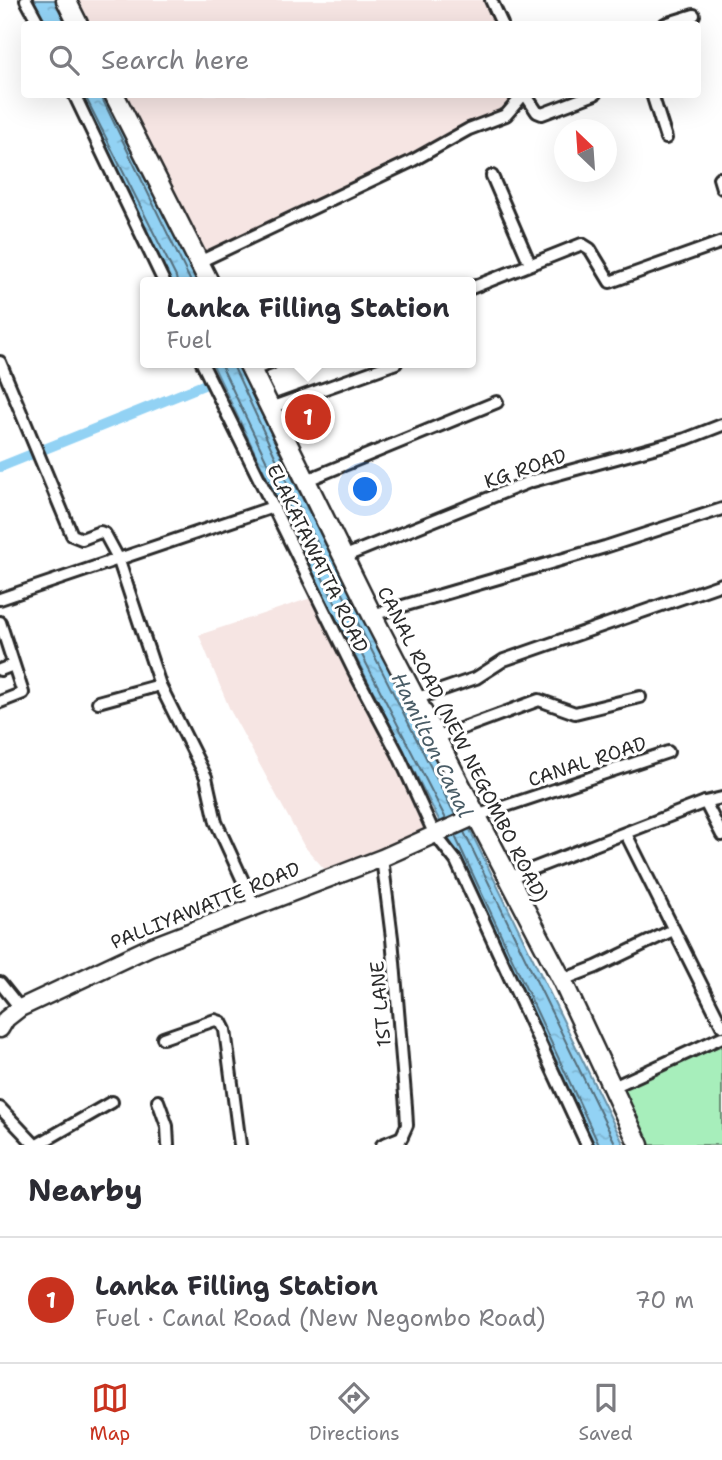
<!DOCTYPE html>
<html lang="en">
<head>
<meta charset="utf-8">
<style>
	:root { --surface:#fff; --page:#f7f7f7; --text:#2b2b33; --muted:#7c7c81; --line:#e1e1e2; --accent:#c8321e }
	body { margin:0; font-family:"Shantell Sans",sans-serif; background:var(--page); color:var(--text) }
	.compass { position:absolute; left:554px; top:119px; width:63px; height:63px; border-radius:50%; background:var(--surface); box-shadow:0 7px 28px #0002; rotate:335deg }
	.you { position:absolute; left:366px; top:490px; width:24px; height:24px; margin:-18px; border:5px solid #fff; border-radius:50%; background:#1a73e8; box-shadow:0 0 0 10px #1a73e833 }
	.badge { display:grid; place-items:center; width:46px; height:46px; border-radius:50%; background:var(--accent); color:#fff; font-size:23px; font-weight:700 }
	.pin { position:absolute; translate:-50% -50%; border:4px solid #fff; box-shadow:0 2px 7px #0006 }
	.popup { position:absolute; left:140px; top:277px; width:336px; height:91px; box-sizing:border-box; display:grid; place-content:center; border-radius:7px; background:var(--surface); filter:drop-shadow(0 2px 5px #0005); font-size:23px; white-space:nowrap; color:var(--muted) }
	.popup b { font-size:26px; color:var(--text) }
	.popup::after { content:''; position:absolute; left:50%; top:100%; margin-left:-14px; border:14px solid transparent; border-top-color:var(--surface) }
	.list { margin:0; padding:0; list-style:none }
	h2 { display:flex; justify-content:space-between; align-items:center; height:91px; margin:0; padding:0 28px; font-size:30px }
	h2 small { font-size:23px; font-weight:400; color:var(--muted) }
	.list li { display:grid; grid-template-columns:46px 1fr auto; gap:21px; align-items:center; box-sizing:border-box; height:126px; padding:0 28px; border-top:2px solid var(--line) }
	.list b { display:block; font-size:26px; white-space:nowrap }
	.list p { margin:0; font-size:23px; white-space:nowrap; color:var(--muted) }
	.list em { font-size:23px; font-style:normal; color:var(--muted) }
	.icon { flex:none; width:38px; height:38px; fill:none; stroke:currentColor; stroke-width:2; stroke-linecap:round; stroke-linejoin:round }
	.map { position:relative; flex:none; width:722px; height:1145px; overflow:hidden }
	.search { position:absolute; background:var(--surface); box-shadow:0 7px 28px #0002; left:21px; right:21px; top:21px; height:77px; display:flex; align-items:center; gap:18px; box-sizing:border-box; padding:0 24px; border-radius:7px; color:var(--muted); font-size:26px }
	.sheet { height:217px; background:var(--surface) }
	nav { display:flex; justify-content:space-around; align-items:center; box-sizing:border-box; height:98px; border-top:2px solid var(--line); background:var(--surface); font-size:19px; color:var(--muted) }
	nav a { display:grid; justify-items:center; gap:4px }
	nav .on { color:var(--accent) }
	.map>svg:first-child { display:block }
	.built { fill:#f6e5e3 }
	.green { fill:#a7eebb; stroke:#698c73; stroke-width:2 }
	.water { fill:url(#water-ripples); stroke:#698fa4; stroke-width:2 }
	.lines { fill:none; stroke-linecap:round; stroke-linejoin:round }
	.shore { stroke:#546e7b; stroke-width:2 }
	.canal { stroke:#92d2f4; stroke-width:10 }
	.street-casing { stroke:#2b2b2b; stroke-width:16 }
	.secondary-casing { stroke:#2b2b2b; stroke-width:21 }
	.primary-casing { stroke:#2b2b2b; stroke-width:23 }
	.street { stroke:#fff; stroke-width:10 }
	.secondary { stroke:#fff; stroke-width:16 }
	.primary { stroke:#fff; stroke-width:18 }
	.labels { text-anchor:middle; stroke-width:6; stroke-linejoin:round; paint-order:stroke }
	.street-label { font-size:19px; fill:#2b2b2b; stroke:#fff }
	.water-label { font-size:21px; font-style:italic; fill:#4a5d67; stroke:#fff }
</style>
</head>
<body>
<div class="map">
<svg width="722" height="1145" viewBox="0 0 722 1145">
	<defs>
		<pattern id="water-ripples" width="26" height="14" patternUnits="userSpaceOnUse" patternTransform="scale(1.75)"><rect width="26" height="14" fill="#92d2f4"/><path d="M2 4q2-2 4 0t4 0M15 11q2-2 4 0t4 0" fill="none" stroke="#7eb4d1"/></pattern>
	</defs>
	<rect width="100%" height="100%" fill="#fff"/>
	<filter id="ink" filterUnits="userSpaceOnUse"><feTurbulence type="fractalNoise" baseFrequency=".0143" numOctaves="2"/><feDisplacementMap in="SourceGraphic" scale="14" xChannelSelector="R" yChannelSelector="G"/><feConvolveMatrix kernelMatrix="1 2 1 2 8 2 1 2 1" color-interpolation-filters="sRGB"/></filter>
	<g filter="url(#ink)">
		<g class="built">
			<polygon points="73,0 485,0 496,24 85,24"/>
			<polygon points="121,95 519,95 504,110 408,158 200,254"/>
			<polygon points="314,597 428,830 327,872 304,846 230,710 199,635"/>
		</g>
		<polygon class="green" points="722,1045 722,1145 647,1145 619,1089"/>
		<g class="water">
			<polygon points="29,0 61,0 73,24 41,24"/>
			<polygon points="77,95 108,95 199,282 171,282"/>
			<polygon points="212,363 237,363 298,490 427,742 624,1145 593,1145 458,857 314,576"/>
		</g>
		<g class="lines">
			<g class="shore">
				<polyline points="84,94 176,277 177,282"/>
				<polyline points="102,94 103,100 191,282"/>
				<polyline points="220,363 320,573 446,819"/>
				<polyline points="232,363 292,493 455,815"/>
				<polyline points="464,832 616,1145"/>
				<polyline points="455,836 599,1145"/>
			</g>
			<polyline class="canal" points="0,467 206,384"/>
			<defs>
				<g id="street">
					<polyline points="26,0 39,24"/>
					<polyline points="491,0 502,24"/>
					<polyline points="665,24 694,15"/>
					<polyline points="74,94 164,282"/>
					<polyline points="525,94 537,112 542,114 595,94"/>
					<polyline points="652,94 666,138"/>
					<polyline points="492,176 530,264"/>
					<polyline points="719,178 722,188"/>
					<polyline points="199,262 410,162 469,129 506,115 524,94"/>
					<polyline points="471,288 582,244 590,249 610,282 722,242"/>
					<polyline points="0,362 72,535 82,539 100,532 105,534 118,558 160,685 206,777 216,822 255,907"/>
					<polyline points="202,363 354,671 398,754 434,833 456,861 587,1145"/>
					<polyline points="252,370 271,363"/>
					<polyline points="270,408 396,363"/>
					<polyline points="307,480 497,402"/>
					<polyline points="343,557 529,482 686,439 722,425"/>
					<polyline points="0,599 273,507"/>
					<polyline points="372,615 605,547 722,509"/>
					<polyline points="0,622 23,693 0,702"/>
					<polyline points="0,670 13,665"/>
					<polyline points="415,699 476,678 504,660 722,584"/>
					<polyline points="98,702 160,685"/>
					<polyline points="436,738 539,700 575,713 640,697"/>
					<polyline points="705,802 722,835"/>
					<polyline points="476,816 668,752"/>
					<polyline points="626,834 722,1026"/>
					<polyline points="382,858 392,938 406,1107 407,1125 398,1145"/>
					<polyline points="509,878 705,802 722,798"/>
					<polyline points="562,980 596,967 673,930"/>
					<polyline points="0,983 20,1008"/>
					<polyline points="163,1038 215,1020 221,1022 225,1030 240,1145"/>
					<polyline points="611,1088 722,1037"/>
					<polyline points="158,1101 167,1126 168,1145"/>
					<polyline points="0,1108 35,1145"/>
					<polyline points="37,1145 112,1102"/>
					<polyline points="382,1145 402,1137"/>
				</g>
				<polyline id="secondary" points="0,1029 6,1019 20,1008 150,947 382,858 476,816"/>
				<g id="primary">
					<polyline points="66,0 78,24"/>
					<polyline points="114,94 209,282"/>
					<polyline points="248,363 372,615 562,980 639,1145"/>
				</g>
			</defs>
			<use href="#street" class="street-casing"/>
			<use href="#secondary" class="secondary-casing"/>
			<use href="#primary" class="primary-casing"/>
			<use href="#street" class="street"/>
			<use href="#secondary" class="secondary"/>
			<use href="#primary" class="primary"/>
		</g>
	</g>
	<g class="labels">
		<g class="street-label">
			<text transform="translate(525 468) rotate(-19)" y="7">KG ROAD</text>
			<text transform="translate(318 558) rotate(64)" y="7">ELAKATAWATTA ROAD</text>
			<text transform="translate(463 744) rotate(63)" y="7">CANAL ROAD (NEW NEGOMBO ROAD)</text>
			<text transform="translate(587 761) rotate(-18)" y="7">CANAL ROAD</text>
			<text transform="translate(205 905) rotate(-22)" y="7">PALLIYAWATTE ROAD</text>
			<text transform="translate(380 1004) rotate(-95)" y="7">1ST LANE</text>
		</g>
		<g class="water-label">
			<text transform="translate(432 745) rotate(64)" y="7">Hamilton Canal</text>
		</g>
	</g>
</svg>
<svg class="compass" viewBox="-18 -18 36 36"><path d="M0-13l5 13h-10z" fill="#e53935"/><path d="M0 13l5-13h-10z" fill="#7c7c81"/></svg>
<div class="you"></div>
<div class="pin badge" style="left:308px;top:417px">1</div>
<div class="popup"><b>Lanka Filling Station</b>Fuel</div>
<div class="search"><svg class="icon" aria-label="search" viewBox="0 0 24 24"><circle cx="10" cy="10" r="6"/><path d="M15 15l6 6"/></svg>Search here</div>
</div>
<section class="sheet">
<h2>Nearby<small></small></h2>
<ul class="list">
<li><span class="badge">1</span><div><b>Lanka Filling Station</b><p>Fuel · Canal Road (New Negombo Road)</p></div><em>70 m</em></li>
</ul>
</section>
<nav>
<a class="on"><svg class="icon" aria-label="map" viewBox="0 0 24 24"><path d="M3 6l6-2 6 2 6-2v14l-6 2-6-2-6 2zM9 4v14M15 6v14"/></svg>Map</a>
<a><svg class="icon" aria-label="directions" viewBox="0 0 24 24"><path d="M12 3l9 9-9 9-9-9zM9 14v-3h6M13 9l2 2-2 2"/></svg>Directions</a>
<a><svg class="icon" aria-label="saved" viewBox="0 0 24 24"><path d="M7 4h10v16l-5-4-5 4z"/></svg>Saved</a>
</nav>
</body>
</html>
